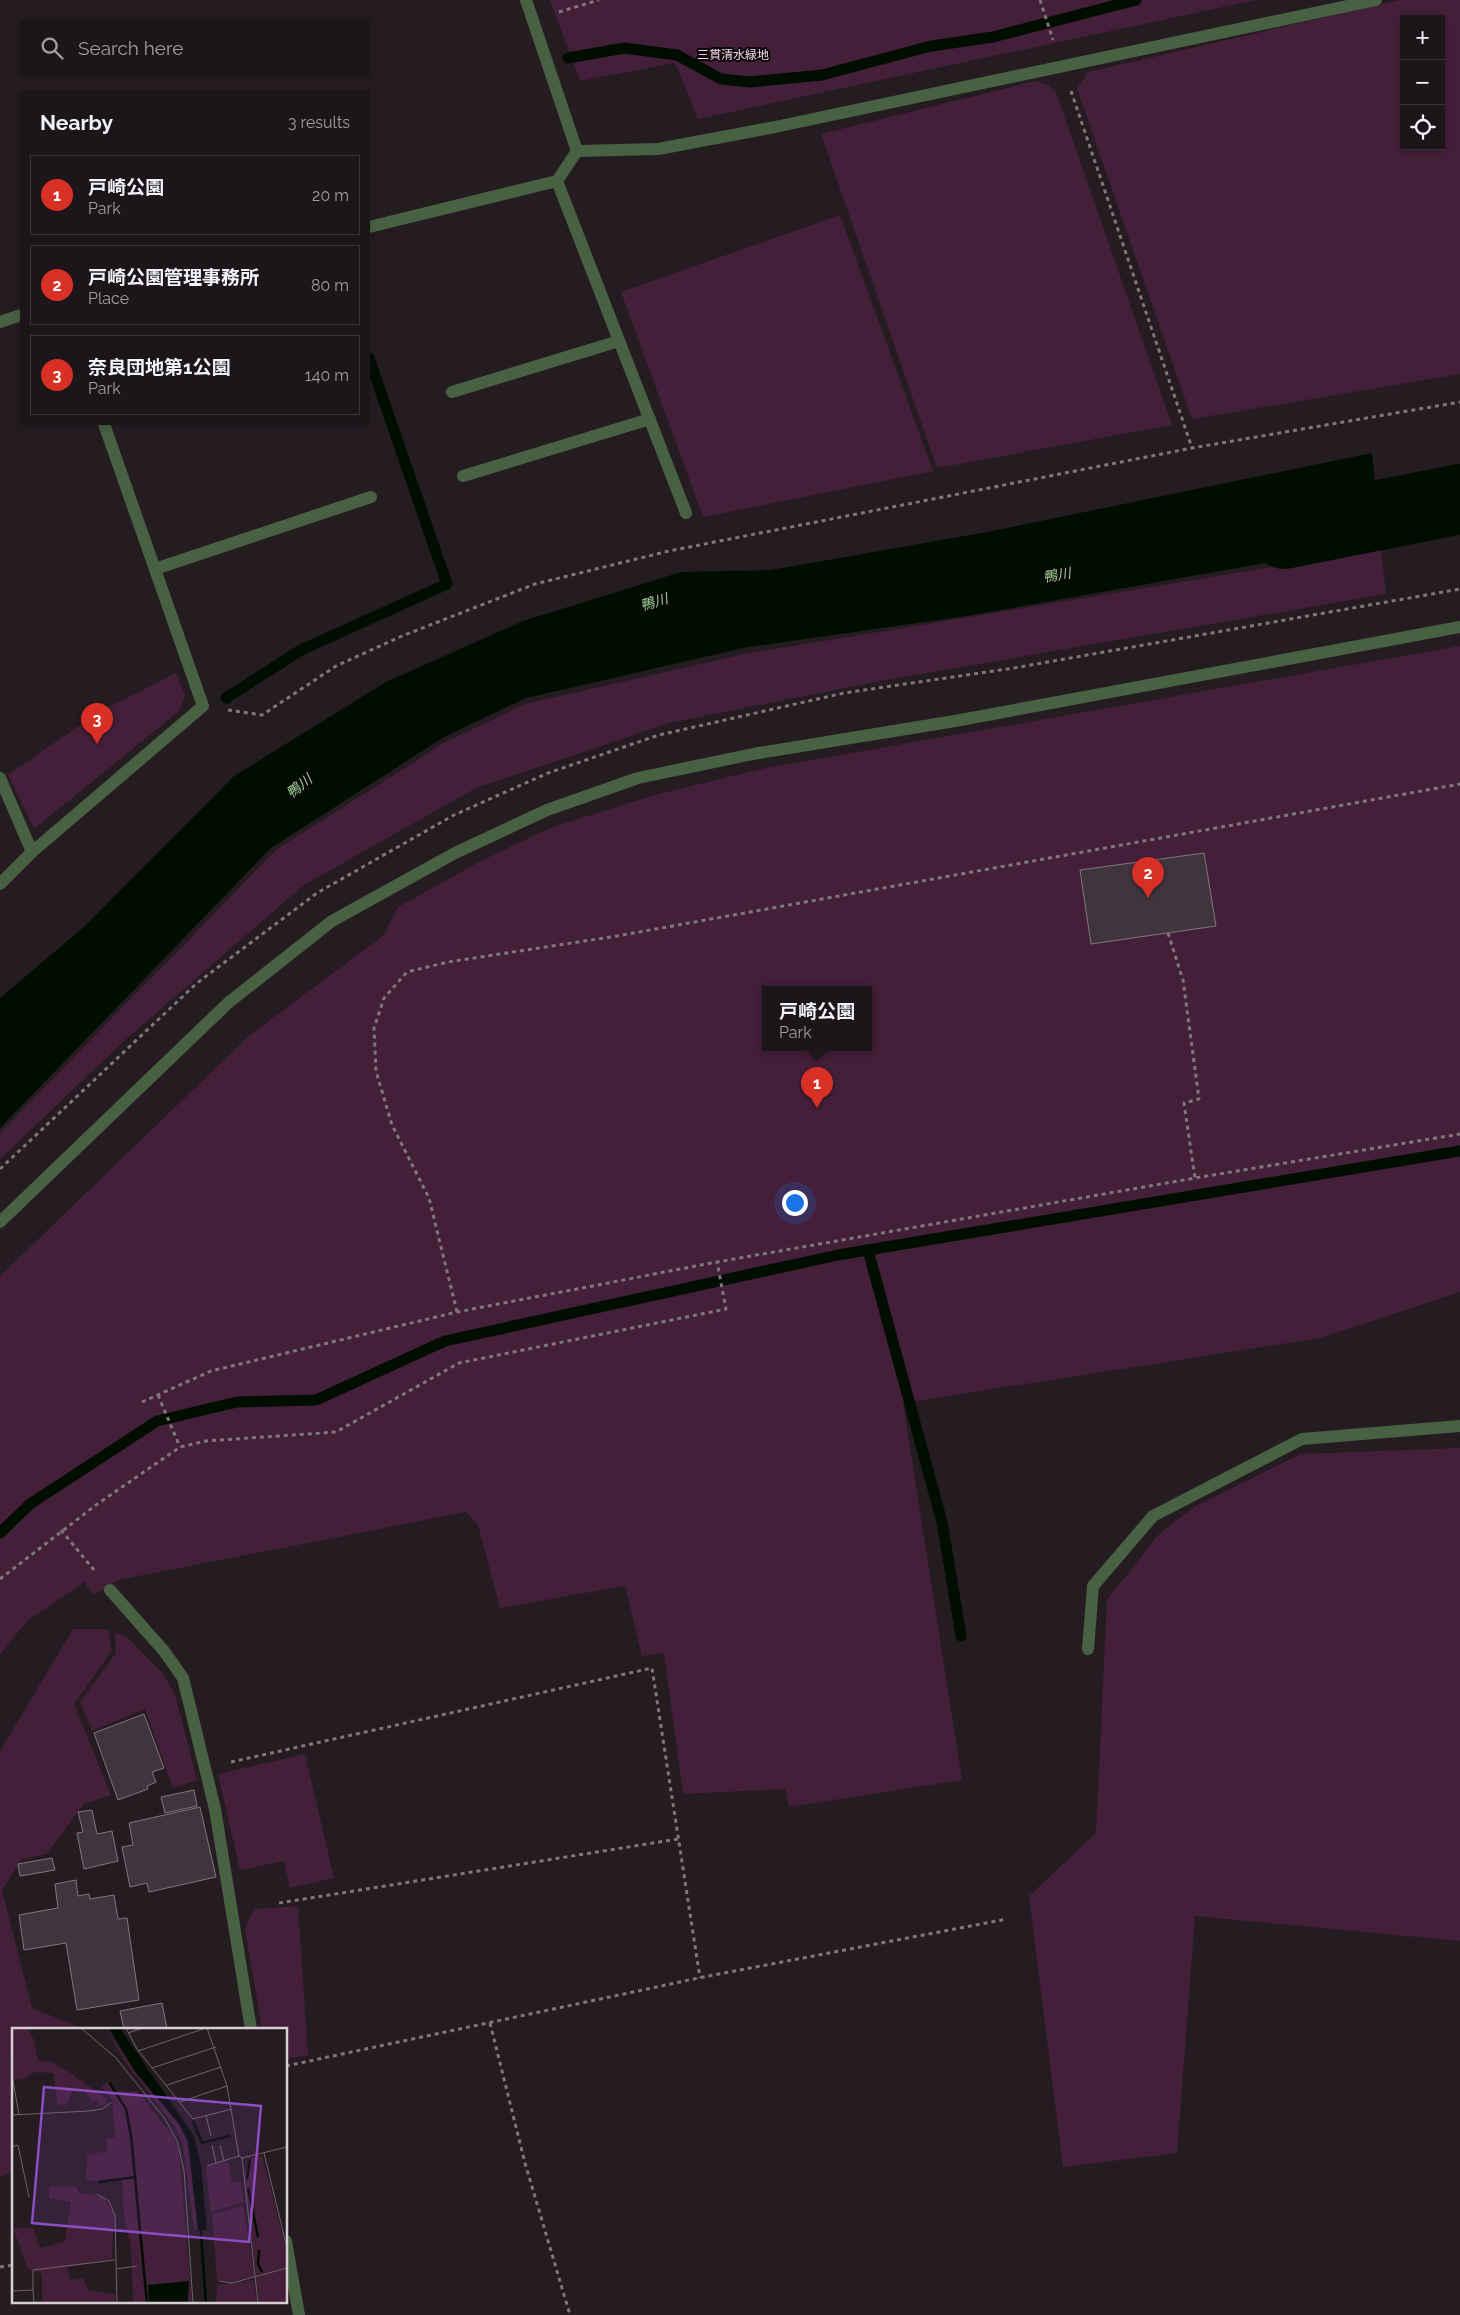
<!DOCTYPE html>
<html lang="en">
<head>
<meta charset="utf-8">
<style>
	:root { --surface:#1c151a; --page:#251e23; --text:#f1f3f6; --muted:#a09fa2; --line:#3a3439; --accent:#d93025 }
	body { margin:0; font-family:Raleway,"Noto Sans JP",sans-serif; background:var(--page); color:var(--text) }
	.controls { position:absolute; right:15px; top:15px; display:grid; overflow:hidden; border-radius:0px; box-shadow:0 2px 8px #0003 }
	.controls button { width:45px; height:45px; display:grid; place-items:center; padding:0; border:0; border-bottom:1px solid var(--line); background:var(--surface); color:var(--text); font:25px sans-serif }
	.you { position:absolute; left:794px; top:1202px; width:18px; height:18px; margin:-12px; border:4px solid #fff; border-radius:50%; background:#1a73e8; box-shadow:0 0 0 8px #1a73e833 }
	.badge { display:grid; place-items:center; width:32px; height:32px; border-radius:50%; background:var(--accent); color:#fff; font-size:16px; font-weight:700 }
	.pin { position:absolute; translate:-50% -41px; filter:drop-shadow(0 1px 2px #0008) }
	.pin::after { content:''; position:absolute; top:26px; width:18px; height:15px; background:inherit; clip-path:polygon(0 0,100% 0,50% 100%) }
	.popup { position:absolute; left:762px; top:986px; width:110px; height:65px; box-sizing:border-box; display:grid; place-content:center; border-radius:0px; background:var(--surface); filter:drop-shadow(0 1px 4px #0005); font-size:16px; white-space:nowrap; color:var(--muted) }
	.popup b { font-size:19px; color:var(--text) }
	.popup::after { content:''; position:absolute; left:50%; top:100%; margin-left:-10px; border:10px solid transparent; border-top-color:var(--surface) }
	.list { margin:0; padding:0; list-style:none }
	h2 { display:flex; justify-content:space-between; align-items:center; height:65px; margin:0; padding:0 20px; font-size:21px }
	h2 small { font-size:16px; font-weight:400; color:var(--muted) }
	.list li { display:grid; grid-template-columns:32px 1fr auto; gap:15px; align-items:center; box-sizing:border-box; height:80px; margin:0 10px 10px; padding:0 10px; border:1px solid var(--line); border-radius:0px }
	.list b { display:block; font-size:19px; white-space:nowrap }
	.list p { margin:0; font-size:16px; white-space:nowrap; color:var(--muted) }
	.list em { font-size:16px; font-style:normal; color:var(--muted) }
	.icon { flex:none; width:28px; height:28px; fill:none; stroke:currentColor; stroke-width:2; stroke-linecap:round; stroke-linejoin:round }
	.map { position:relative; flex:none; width:1460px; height:2315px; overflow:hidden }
	.search { position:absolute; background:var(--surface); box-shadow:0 2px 8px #0003; left:20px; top:20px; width:350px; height:55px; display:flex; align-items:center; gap:12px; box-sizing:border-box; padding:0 18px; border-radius:0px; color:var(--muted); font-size:19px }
	.panel { position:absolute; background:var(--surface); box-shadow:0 2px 8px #0003; left:20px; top:90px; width:350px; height:335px; border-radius:0px }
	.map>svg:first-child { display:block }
	.green { fill:#441f39; fill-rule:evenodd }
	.water { fill:#000e00 }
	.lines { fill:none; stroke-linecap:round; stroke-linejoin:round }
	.stream { stroke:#000e00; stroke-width:11 }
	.river { stroke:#000e00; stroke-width:70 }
	.building { fill:#40353c; stroke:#82767e }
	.path { stroke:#7f777c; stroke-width:3; stroke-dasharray:4 4; stroke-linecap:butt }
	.minor { stroke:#486142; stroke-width:12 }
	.tertiary { stroke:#486142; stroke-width:12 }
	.labels { text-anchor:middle; stroke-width:4; stroke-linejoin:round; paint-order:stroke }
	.park-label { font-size:12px; fill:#f6daec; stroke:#0c080a }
	.water-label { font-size:14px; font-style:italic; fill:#9ed093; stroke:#0c080a }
	.inset-river { fill:none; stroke:#000e00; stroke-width:2.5 }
	.inset-road { fill:none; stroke:#6c6469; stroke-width:1 }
	.view { fill:#8d4dc3; fill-opacity:0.15; stroke:#8d4dc3; stroke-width:2.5 }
	.inset-edge { fill:none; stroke:#d6cfd3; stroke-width:2.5 }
</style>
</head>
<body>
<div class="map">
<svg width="1460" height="2315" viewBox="0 0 1460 2315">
	<rect width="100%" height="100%" fill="#251c22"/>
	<g class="green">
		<polygon points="550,0 1256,0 698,119 675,63 580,81"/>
		<path d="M1399,0H1460V374L1192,419L1077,89L1088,72ZM1404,19H1441V146H1404Z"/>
		<polygon points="1035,81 1048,85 1056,92 1172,425 937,468 821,134"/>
		<polygon points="840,215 933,471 703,517 621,292"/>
		<polygon points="1381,549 1386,594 874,682 669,723 476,788 304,885 124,1041 0,1159 0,1133 276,850 444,743 525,704 745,654"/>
		<path d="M1460,646V1292L1320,1338L903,1403L962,1780L789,1807L786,1789L683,1794L664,1653L642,1656L625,1586L500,1608L478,1525L466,1512L118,1580L94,1595L84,1582L26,1622L0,1655V1276L250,1035L383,936L398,907L481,861L550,828L651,796L761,769ZM766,989H868V1047H766Z"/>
		<polygon points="176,673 185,695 179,711 34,829 8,775 99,712"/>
		<polygon points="1460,1448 1460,1941 1195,1916 1177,2153 1063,2167 1029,1896 1096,1833 1107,1600 1160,1533 1196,1506 1301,1454"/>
		<polygon points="73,1629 108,1629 112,1651 74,1704 111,1795 84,1804 46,1854 22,1859 2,1890 32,2008 84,2029 14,2029 14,2171 0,2177 0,1751"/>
		<polygon points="115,1632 127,1637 162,1673 175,1694 197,1780 173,1788 145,1709 92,1731 80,1702 116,1653"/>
		<polygon points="305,1754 334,1878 290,1888 284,1861 240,1870 218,1774"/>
		<polygon points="298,1906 308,2055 286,2059 286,2029 262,2029 245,1929 254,1909"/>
	</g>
	<polygon class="water" points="1372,453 1382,542 973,615 743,648 526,698 444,737 271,848 0,1128 0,998 84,927 234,776 386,682 523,621 681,572 771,570 987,532"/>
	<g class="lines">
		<g class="stream">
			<polyline points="568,58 624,48 677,55 721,79 750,82 822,75 931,46 993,37 1136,0"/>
			<polyline points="226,698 301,650 447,584 369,358"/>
			<polyline points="868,1250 942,1522 961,1636"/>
			<polyline points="0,1533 30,1504 157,1421 237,1402 316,1400 445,1341 838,1255 1460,1151"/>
		</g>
		<polyline class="river" points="1284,534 1460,499"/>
	</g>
	<g class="building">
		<polygon points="1204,853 1216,926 1091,944 1080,870"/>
		<polygon points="144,1714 164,1768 152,1772 156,1782 147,1786 148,1789 118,1800 94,1733"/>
		<polygon points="194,1790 197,1806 165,1813 161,1797"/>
		<polygon points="200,1807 216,1877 149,1892 147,1883 130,1887 122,1847 133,1845 129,1823"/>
		<polygon points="92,1810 97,1834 112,1831 118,1861 84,1869 77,1833 83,1832 78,1812"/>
		<polygon points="52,1858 55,1870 20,1876 18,1864"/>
		<polygon points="76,1880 78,1896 89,1894 90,1899 114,1895 118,1919 127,1918 139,2000 77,2010 66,1943 24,1950 19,1915 58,1908 55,1884"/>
		<polygon points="162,2003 167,2029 124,2029 120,2011"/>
	</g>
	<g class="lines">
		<g class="path">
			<polyline points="1040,0 1053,40"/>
			<polyline points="559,12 599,0"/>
			<polyline points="1071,91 1192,448"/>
			<polyline points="228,710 262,715 336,666 402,636 535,584 669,551 1192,448 1460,402"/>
			<polyline points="1168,933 1183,980 1199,1099 1184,1103 1195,1178"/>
			<polyline points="0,1169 197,983 317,893 454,815 548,773 659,735 844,693 1014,668 1460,589"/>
			<polyline points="457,1312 429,1198 392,1125 376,1071 374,1028 384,998 407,972 448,962 617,936 1460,784"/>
			<polyline points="158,1395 180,1447"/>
			<polyline points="142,1402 211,1371 457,1312 717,1262 1195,1178 1460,1134"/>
			<polyline points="61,1530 94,1570"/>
			<polyline points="0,1579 96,1505 180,1447 206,1441 336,1432 459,1363 726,1309 717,1262"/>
			<polyline points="231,1762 652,1668 700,1978"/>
			<polyline points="279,1903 678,1839"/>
			<polyline points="490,2023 525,2163 570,2315"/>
			<polyline points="286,2066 708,1976 1007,1919"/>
			<polyline points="0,2267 14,2265"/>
		</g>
		<g class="minor">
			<polyline points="577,151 658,149 775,127 1376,0"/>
			<polyline points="557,181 686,513"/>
			<polyline points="369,227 557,181 577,151 526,0"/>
			<polyline points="0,322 21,315"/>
			<polyline points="452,392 619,341"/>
			<polyline points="463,476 650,419"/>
			<polyline points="155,569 371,497"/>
			<polyline points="0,778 32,852"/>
			<polyline points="0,884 32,852 203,706 104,424"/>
			<polyline points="110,1590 164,1651 183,1678 215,1809 251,2029"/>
			<polyline points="1088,1649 1093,1586 1153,1516 1302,1439 1460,1426"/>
			<polyline points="286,2241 299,2315"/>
		</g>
		<polyline class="tertiary" points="0,1222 228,1003 332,921 455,853 547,810 638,778 753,754 955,721 1460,627"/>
	</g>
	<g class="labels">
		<g class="park-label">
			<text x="733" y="59">三貫清水緑地</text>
		</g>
		<g class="water-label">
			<text transform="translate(1057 575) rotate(-10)" y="5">鴨川</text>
			<text transform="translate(654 602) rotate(-17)" y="5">鴨川</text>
			<text transform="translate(299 786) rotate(-39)" y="5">鴨川</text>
		</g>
	</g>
	<g transform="translate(12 2028)">
		<rect width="275" height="275" fill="#251c22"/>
		<path d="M15,0L22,12L26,32L40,34L58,45L95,71L94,76L80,81L87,77L86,72L80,73L71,62L60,64L55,76L46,77L41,45L23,44L11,52L7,50L2,53L0,1ZM94,0L127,49L167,96L175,113L186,202H182L171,116L163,99L111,31ZM97,53L106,64L125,63L160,107L167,122L180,275H121L119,218L112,190L110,151L74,153L75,127L95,123L94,111L103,109L100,72L89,59ZM250,127L275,224V275H247L232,142L237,140L236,131ZM216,133L220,155L229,153L232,174L199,184L194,139ZM63,158L68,165L90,168L95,174L102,187L100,231L55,239L58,252L71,250L76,262L103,266V275H30V246L16,241L1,200H21L28,220L53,213L59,174L37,170V159ZM231,178L243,248L220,254L205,252L200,186ZM242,252L245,275H204L205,257Z" fill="#441f39"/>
		<path d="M97,0H108L182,108L189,137L195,202H186L176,113L167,96L122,42ZM177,253L176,275H137L136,257Z" fill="#000e00"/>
		<path class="inset-river" d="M97,54L114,81L119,108L135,275M181,93L190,115L218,108M235,151L238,131M87,154L124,149M236,160L246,209M188,193L194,275M247,222L246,236L250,244"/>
		<path class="inset-road" d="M69,0L104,30L153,91L165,113L172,142L181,275M114,0L125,21L181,91L220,81M195,0L215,58L227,128L230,130L275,119M116,5L131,0M126,23L194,0M140,40L204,19M0,47L7,87M155,57L209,39M168,74L215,58M0,87L77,83L90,81L99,75M194,87L199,108M200,117L204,135M208,117L212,133M0,119L6,117L17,169M252,125L275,220M230,130L246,275M195,138L227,128M85,166L97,173L103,188L105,275M104,241L125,238M207,253L220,255L275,240M21,262V242L103,232M0,263L21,262L22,275"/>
		<path class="view" d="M32,59L249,78L237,214L20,195Z"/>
		<rect width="275" height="275" class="inset-edge"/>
	</g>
</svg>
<div class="controls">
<button>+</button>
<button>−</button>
<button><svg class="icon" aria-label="locate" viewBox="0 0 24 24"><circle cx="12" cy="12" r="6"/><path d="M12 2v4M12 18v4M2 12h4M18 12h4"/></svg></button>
</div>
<div class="you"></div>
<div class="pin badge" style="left:817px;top:1108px">1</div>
<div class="popup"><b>戸崎公園</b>Park</div>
<div class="pin badge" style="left:1148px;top:898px">2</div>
<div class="pin badge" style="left:97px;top:744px">3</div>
<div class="search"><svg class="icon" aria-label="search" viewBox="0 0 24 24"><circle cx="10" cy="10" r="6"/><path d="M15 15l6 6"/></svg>Search here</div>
<section class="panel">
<h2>Nearby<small>3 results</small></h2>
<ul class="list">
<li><span class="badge">1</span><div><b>戸崎公園</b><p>Park</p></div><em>20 m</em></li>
<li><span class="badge">2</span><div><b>戸崎公園管理事務所</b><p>Place</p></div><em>80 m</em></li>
<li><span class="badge">3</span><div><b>奈良団地第1公園</b><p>Park</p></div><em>140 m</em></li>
</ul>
</section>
</div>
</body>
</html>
